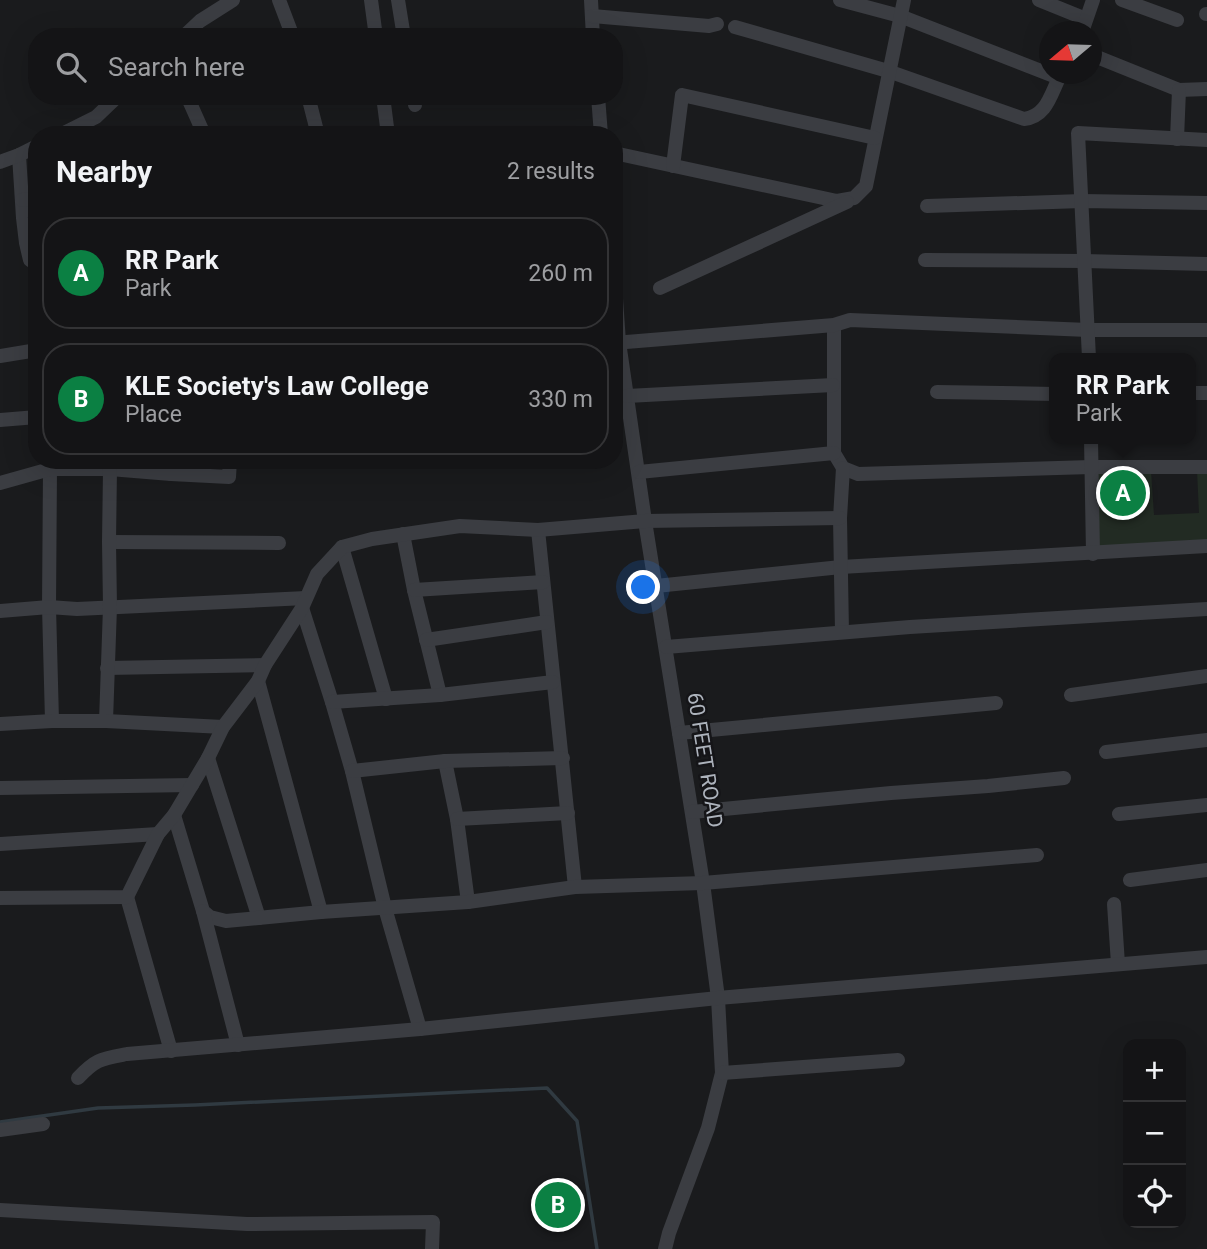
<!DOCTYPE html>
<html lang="en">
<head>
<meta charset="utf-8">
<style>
	:root { --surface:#141416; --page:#212123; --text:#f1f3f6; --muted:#9d9ea1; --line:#333335; --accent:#0b8043 }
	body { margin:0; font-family:Roboto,sans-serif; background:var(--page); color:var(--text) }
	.controls { position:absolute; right:21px; bottom:21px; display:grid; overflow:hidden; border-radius:14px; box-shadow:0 7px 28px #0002 }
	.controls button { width:63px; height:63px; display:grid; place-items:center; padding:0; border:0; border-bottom:2px solid var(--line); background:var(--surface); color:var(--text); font:35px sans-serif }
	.compass { position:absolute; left:1039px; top:21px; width:63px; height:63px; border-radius:50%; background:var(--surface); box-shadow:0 7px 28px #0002; rotate:251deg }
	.you { position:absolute; left:644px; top:588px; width:24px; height:24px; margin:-18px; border:5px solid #fff; border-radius:50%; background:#1a73e8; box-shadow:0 0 0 10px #1a73e833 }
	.badge { display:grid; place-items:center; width:46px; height:46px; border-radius:50%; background:var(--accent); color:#fff; font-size:23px; font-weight:700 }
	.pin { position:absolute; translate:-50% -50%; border:4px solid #fff; box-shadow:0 2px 7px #0006 }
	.popup { position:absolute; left:1049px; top:353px; width:147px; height:91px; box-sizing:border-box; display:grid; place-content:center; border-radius:14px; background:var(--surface); filter:drop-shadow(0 2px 5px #0005); font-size:23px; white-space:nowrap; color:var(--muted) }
	.popup b { font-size:26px; color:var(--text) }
	.popup::after { content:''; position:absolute; left:50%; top:100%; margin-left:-14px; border:14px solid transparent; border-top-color:var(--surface) }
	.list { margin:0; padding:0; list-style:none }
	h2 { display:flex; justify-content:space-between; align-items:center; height:91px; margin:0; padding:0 28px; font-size:30px }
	h2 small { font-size:23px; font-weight:400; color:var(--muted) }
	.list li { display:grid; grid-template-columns:46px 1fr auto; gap:21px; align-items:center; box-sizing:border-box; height:112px; margin:0 14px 14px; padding:0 14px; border:2px solid var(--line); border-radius:28px }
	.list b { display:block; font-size:26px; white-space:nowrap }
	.list p { margin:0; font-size:23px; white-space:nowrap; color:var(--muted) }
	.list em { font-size:23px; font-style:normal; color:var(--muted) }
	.icon { flex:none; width:38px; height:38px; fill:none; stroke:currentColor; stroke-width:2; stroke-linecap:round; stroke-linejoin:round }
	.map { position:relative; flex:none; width:1207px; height:1249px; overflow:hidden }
	.search { position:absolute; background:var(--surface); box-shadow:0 7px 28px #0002; left:28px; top:28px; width:595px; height:77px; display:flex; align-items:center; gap:18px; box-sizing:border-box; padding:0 24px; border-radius:28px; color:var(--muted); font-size:26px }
	.panel { position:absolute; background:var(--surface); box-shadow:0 7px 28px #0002; left:28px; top:126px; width:595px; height:343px; border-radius:28px }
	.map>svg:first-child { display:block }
	.green { fill:#222b23 }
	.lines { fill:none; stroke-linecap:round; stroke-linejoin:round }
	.stream { stroke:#303a41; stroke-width:3.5 }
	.minor { stroke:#3b3d42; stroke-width:14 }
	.labels { text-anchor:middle; stroke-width:5; stroke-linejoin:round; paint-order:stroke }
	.street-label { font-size:21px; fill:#adb3bc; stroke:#151518 }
</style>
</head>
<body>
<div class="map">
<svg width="1207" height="1249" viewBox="0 0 1207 1249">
	<rect width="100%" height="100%" fill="#1a1b1d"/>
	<polygon class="green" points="1197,470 1207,470 1207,544 1096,547 1093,473 1151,471 1154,515 1199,513"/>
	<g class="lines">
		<polyline class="stream" points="0,1122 98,1108 195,1105 547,1088 577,1121 597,1249"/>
		<g class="minor">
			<polyline points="279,0 293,37"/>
			<polyline points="371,0 376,37"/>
			<polyline points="398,0 404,37"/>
			<polyline points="591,0 593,37"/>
			<polyline points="840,0 900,16 1059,78"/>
			<polyline points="1039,0 1086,19"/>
			<polyline points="1122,0 1177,20"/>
			<polyline points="1206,14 1207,14"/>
			<polyline points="592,16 709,26 717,24"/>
			<path d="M735,27L888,71L1024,119C1048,116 1051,92 1061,74"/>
			<polyline points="1082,32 1093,0"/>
			<polyline points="183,37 200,21 233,0"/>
			<polyline points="1092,55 1179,90 1207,89"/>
			<polyline points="187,96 203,132"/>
			<polyline points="308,96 318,135"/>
			<polyline points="383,96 388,135"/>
			<polyline points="414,96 415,105"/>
			<polyline points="598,96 601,135"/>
			<polyline points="60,135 96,117 118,96"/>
			<polyline points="1177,139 1179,90"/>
			<polyline points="614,153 837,201 854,198 866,186 904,0"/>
			<polyline points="19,155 23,218 26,243 30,260 36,264 37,269"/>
			<polyline points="0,162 19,155 37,146"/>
			<polyline points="673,166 682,95 875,138"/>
			<polyline points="22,200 37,199"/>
			<polyline points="927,206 1082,201 1207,203"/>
			<polyline points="925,260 1084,261 1207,264"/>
			<polyline points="614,270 619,342 645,521 703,883 718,998 722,1073 708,1128 669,1233 665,1249"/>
			<polyline points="660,288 847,202"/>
			<polyline points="834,325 834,453 843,468 858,474 1091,467 1207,467"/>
			<polyline points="614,343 834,325 850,320 1088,330 1207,330"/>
			<polyline points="0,356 37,350"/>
			<polyline points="1089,358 1078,133 1207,140"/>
			<polyline points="937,392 1055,394"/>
			<polyline points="1191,393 1207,393"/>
			<polyline points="627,396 833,385"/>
			<polyline points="0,420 37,417"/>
			<polyline points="1091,439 1093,554"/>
			<polyline points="50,469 49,607 52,721"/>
			<polyline points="639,472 834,453"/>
			<polyline points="171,474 172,460"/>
			<polyline points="0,483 50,469 110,469 171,474 229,477 230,460"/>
			<path d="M538,530C550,649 563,768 575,887"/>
			<polyline points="403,534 414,590 440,695"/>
			<polyline points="109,542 279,543"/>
			<polyline points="342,547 386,699"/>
			<polyline points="656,586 841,567 1207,546"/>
			<polyline points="414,590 543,582"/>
			<polyline points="302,608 332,702 352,771 385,908 420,1029"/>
			<polyline points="0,611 49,607 77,609 306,598"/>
			<polyline points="842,632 840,518 843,468"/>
			<polyline points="426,640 547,622"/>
			<polyline points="666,647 910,627 1207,609"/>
			<polyline points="107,668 265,665"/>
			<polyline points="258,681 321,912"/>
			<polyline points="1071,695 1207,676"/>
			<polyline points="332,702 440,695 553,682"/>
			<polyline points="106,721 110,607 109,542 110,469"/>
			<polyline points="0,724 52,721 106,721 223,727"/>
			<polyline points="679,733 996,703"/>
			<polyline points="1106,752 1207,740"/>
			<polyline points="208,758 259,918"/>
			<polyline points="445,761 457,819 468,902"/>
			<polyline points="352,771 445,761 563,758"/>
			<polyline points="0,788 192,785"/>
			<polyline points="692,812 891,793 988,786 1064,778"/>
			<polyline points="1119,814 1207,805"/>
			<polyline points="174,815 203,911 210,917 226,921 321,912 468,902 575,887 703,883 1037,855"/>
			<polyline points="457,819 568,813"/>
			<polyline points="0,844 158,834"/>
			<polyline points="1130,880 1207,870"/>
			<polyline points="127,897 171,1051"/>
			<polyline points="0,898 127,897 158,834 174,815 208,758 223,727 258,681 265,665 302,608 317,574 342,547 372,539 460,526 538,530 645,521 840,518"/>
			<polyline points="1114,904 1118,964"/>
			<polyline points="203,911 238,1045"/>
			<polyline points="722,1073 898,1060"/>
			<path d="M78,1078C96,1059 101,1059 127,1054L420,1029L718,998L1207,957"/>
			<polyline points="0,1130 43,1124"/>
			<polyline points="0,1210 247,1224 433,1222 432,1249"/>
		</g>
	</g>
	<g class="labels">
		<g class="street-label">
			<text transform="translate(705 760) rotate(81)" y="7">60 FEET ROAD</text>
		</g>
	</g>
</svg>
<div class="controls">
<button>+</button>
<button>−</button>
<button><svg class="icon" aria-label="locate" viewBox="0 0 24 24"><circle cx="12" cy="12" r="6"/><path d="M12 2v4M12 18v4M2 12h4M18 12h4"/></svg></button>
</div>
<svg class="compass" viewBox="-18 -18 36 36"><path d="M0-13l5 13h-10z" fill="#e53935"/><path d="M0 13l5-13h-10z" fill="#9d9ea1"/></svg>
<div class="you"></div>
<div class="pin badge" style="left:1123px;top:493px">A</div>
<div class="popup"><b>RR Park</b>Park</div>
<div class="pin badge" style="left:558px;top:1205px">B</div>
<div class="search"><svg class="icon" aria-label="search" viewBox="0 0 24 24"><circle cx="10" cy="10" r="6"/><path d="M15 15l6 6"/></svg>Search here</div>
<section class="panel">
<h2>Nearby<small>2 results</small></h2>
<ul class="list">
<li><span class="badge">A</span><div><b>RR Park</b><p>Park</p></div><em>260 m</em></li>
<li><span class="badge">B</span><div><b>KLE Society's Law College</b><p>Place</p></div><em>330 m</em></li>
</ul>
</section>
</div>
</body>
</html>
